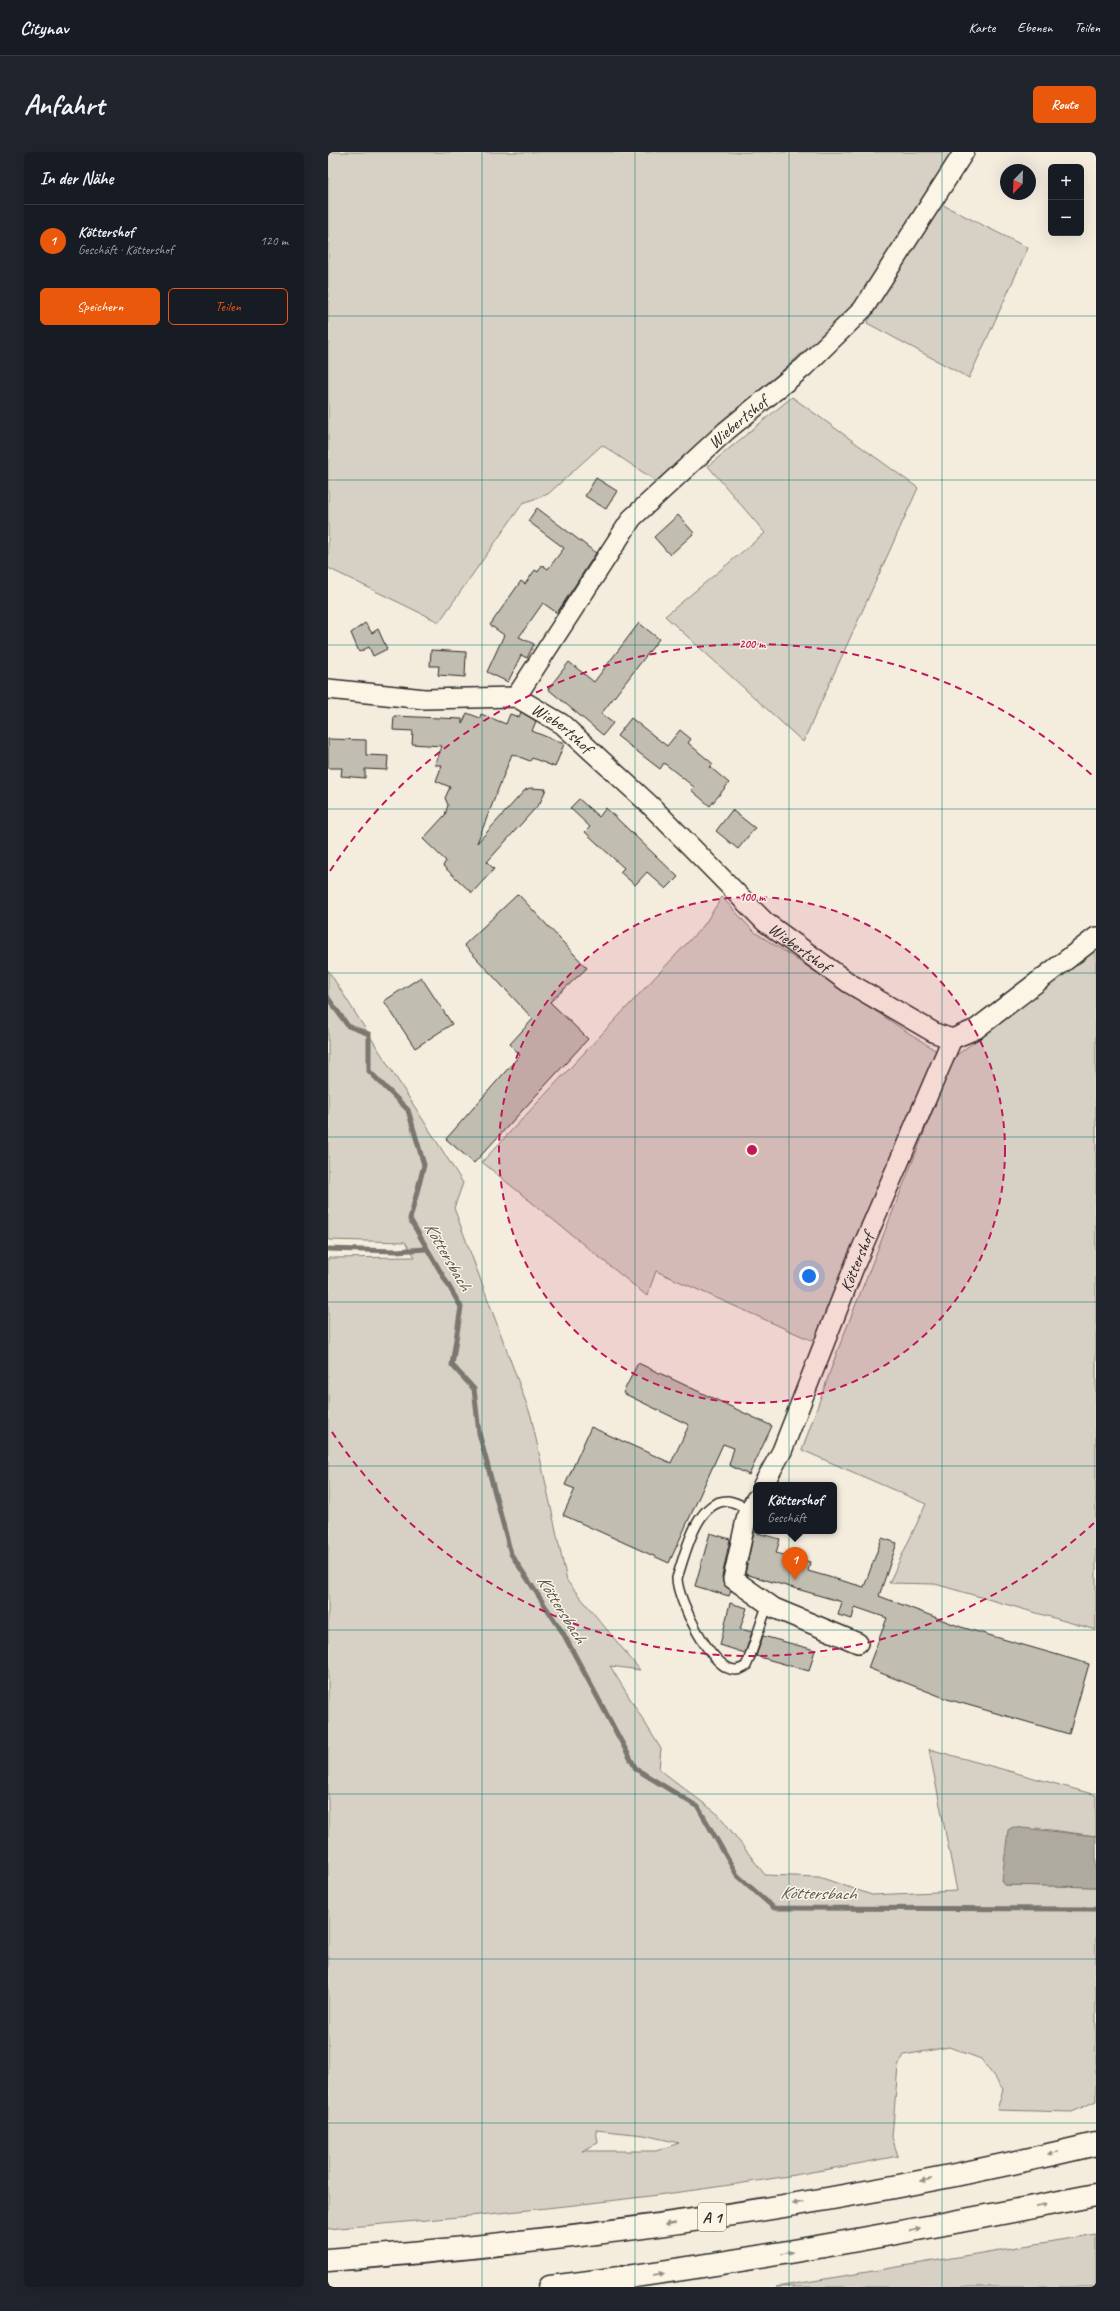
<!DOCTYPE html>
<html lang="de">
<head>
<meta charset="utf-8">
<style>
	:root { --surface:#171b24; --page:#20242c; --text:#f1f3f6; --muted:#9ea1a6; --line:#363941; --accent:#ea580c }
	body { margin:0; font-family:Caveat,sans-serif; background:var(--page); color:var(--text) }
	.controls { position:absolute; right:12px; top:12px; display:grid; overflow:hidden; border-radius:6px; box-shadow:0 4px 16px #0002 }
	.controls button { width:36px; height:36px; display:grid; place-items:center; padding:0; border:0; border-bottom:1px solid var(--line); background:var(--surface); color:var(--text); font:20px sans-serif }
	.compass { position:absolute; left:672px; top:12px; width:36px; height:36px; border-radius:50%; background:var(--surface); box-shadow:0 4px 16px #0002; rotate:203deg }
	.you { position:absolute; left:481px; top:1124px; width:14px; height:14px; margin:-10px; border:3px solid #fff; border-radius:50%; background:#1a73e8; box-shadow:0 0 0 6px #1a73e833 }
	.badge { display:grid; place-items:center; width:26px; height:26px; border-radius:50%; background:var(--accent); color:#fff; font-size:13px; font-weight:700 }
	.pin { position:absolute; translate:-50% -33px; filter:drop-shadow(0 1px 2px #0008) }
	.pin::after { content:''; position:absolute; top:21px; width:14px; height:12px; background:inherit; clip-path:polygon(0 0,100% 0,50% 100%) }
	.popup { position:absolute; left:425px; top:1330px; width:84px; height:52px; box-sizing:border-box; display:grid; place-content:center; border-radius:6px; background:var(--surface); filter:drop-shadow(0 1px 3px #0005); font-size:13px; white-space:nowrap; color:var(--muted) }
	.popup b { font-size:15px; color:var(--text) }
	.popup::after { content:''; position:absolute; left:50%; top:100%; margin-left:-8px; border:8px solid transparent; border-top-color:var(--surface) }
	.list { margin:0; padding:0; list-style:none }
	h2 { display:flex; justify-content:space-between; align-items:center; height:52px; margin:0; padding:0 16px; font-size:17px }
	h2 small { font-size:13px; font-weight:400; color:var(--muted) }
	.list li { display:grid; grid-template-columns:26px 1fr auto; gap:12px; align-items:center; box-sizing:border-box; height:72px; padding:0 16px; border-top:1px solid var(--line) }
	.list b { display:block; font-size:15px; white-space:nowrap }
	.list p { margin:0; font-size:13px; white-space:nowrap; color:var(--muted) }
	.list em { font-size:13px; font-style:normal; color:var(--muted) }
	.actions { display:flex; gap:8px; padding:12px 16px }
	.actions a { flex:1; padding:9px 0; border:1px solid var(--accent); border-radius:6px; text-align:center; font-size:14px; color:var(--accent) }
	.actions .main { background:var(--accent); color:#fff }
	.map { position:relative; flex:none; width:768px; height:2135px; overflow:hidden; border-radius:6px }
	header { display:flex; align-items:center; gap:24px; box-sizing:border-box; height:56px; padding:0 20px; background:var(--surface); border-bottom:1px solid var(--line) }
	header strong { font-size:19px }
	nav { display:flex; gap:22px; margin-inline-start:auto; font-size:14px }
	.intro { display:flex; align-items:center; justify-content:space-between; box-sizing:border-box; height:96px; padding:0 24px }
	h1 { margin:0; font-size:28px }
	.button { padding:10px 18px; border-radius:6px; background:var(--accent); color:#fff; font-size:14px; font-weight:700 }
	main { display:flex; gap:24px; padding:0 24px }
	aside { flex:1; background:var(--surface); border-radius:6px; box-shadow:0 4px 16px #0002 }
	.map>svg:first-child { display:block }
	.green { fill:#d6d1c4; stroke:#807e78; fill-rule:evenodd }
	.water { fill:#afaaa0; stroke:#7a7771 }
	.lines { fill:none; stroke-linecap:round; stroke-linejoin:round }
	.stream { stroke:#7a7771; stroke-width:5 }
	.building { fill:#c2bdb1; stroke:#2b2b2b }
	.lane-casing { stroke:#2b2b2b; stroke-width:12 }
	.street-casing { stroke:#2b2b2b; stroke-width:22 }
	.highway-casing { stroke:#2b2b2b; stroke-width:25 }
	.lane { stroke:#fcf5e5; stroke-width:9 }
	.street { stroke:#fcf5e5; stroke-width:19 }
	.highway { stroke:#fcf5e5; stroke-width:22 }
	.oneway { fill:#949088 }
	.grid { fill:none; stroke:#0f766e; stroke-width:1; stroke-opacity:0.55 }
	.ring { fill:none; stroke:#c2185b; stroke-width:2; stroke-dasharray:7 5 }
	.labels { text-anchor:middle; stroke-width:3; stroke-linejoin:round; paint-order:stroke }
	.shield { fill:#fcf5e5; stroke:#6a6863; stroke-width:1 }
	.shield-label { font-size:16px; font-weight:bold; fill:#2b2b2b }
	.street-label { font-size:17px; fill:#2b2b2b; stroke:#fcf5e5 }
	.water-label { font-size:18px; font-style:italic; fill:#595754; stroke:#fcf5e5 }
	.centre { fill:#c2185b; stroke:#fcf5e5; stroke-width:2 }
	.ring-label { font-size:12px; text-anchor:middle; font-weight:bold; fill:#c2185b; stroke:#fcf5e5; stroke-width:3; stroke-linejoin:round; paint-order:stroke }
</style>
</head>
<body>
<header>
<strong>Citynav</strong>
<nav><a>Karte</a><a>Ebenen</a><a>Teilen</a></nav>
</header>
<div class="intro"><h1>Anfahrt</h1><a class="button">Route</a></div>
<main>
<aside>
<h2>In der Nähe<small></small></h2>
<ul class="list">
<li><span class="badge">1</span><div><b>Köttershof</b><p>Geschäft · Köttershof</p></div><em>120 m</em></li>
</ul>
<div class="actions"><a class="main">Speichern</a><a>Teilen</a></div>
</aside>
<div class="map">
<svg width="768" height="2135" viewBox="0 0 768 2135">
	<rect width="100%" height="100%" fill="#f4edde"/>
	<filter id="ink" filterUnits="userSpaceOnUse"><feTurbulence type="fractalNoise" baseFrequency=".025" numOctaves="2"/><feDisplacementMap in="SourceGraphic" scale="8" xChannelSelector="R" yChannelSelector="G"/><feConvolveMatrix kernelMatrix="1 2 1 2 8 2 1 2 1" color-interpolation-filters="sRGB"/></filter>
	<g filter="url(#ink)">
		<g class="green">
			<polygon points="0,0 626,0 528,154 328,329 274,293 220,342 195,351 111,470 0,416"/>
			<polygon points="613,52 700,96 641,226 539,171"/>
			<polygon points="464,245 590,336 475,590 337,464 437,381 380,314"/>
			<polygon points="394,745 425,779 610,900 487,1190 328,1119 319,1144 154,1010 376,773"/>
			<polygon points="768,799 768,1478 607,1432 561,1431 598,1352 474,1298 509,1200 626,905"/>
			<path d="M0,818L135,1031L126,1056L203,1264L239,1429L312,1518L282,1514L333,1597L331,1617L391,1663L437,1723L491,1725L544,1743L629,1739L601,1597L768,1643V1684L708,1676L677,1733L768,1735V1949L744,1960L669,1958L675,1937L653,1907L621,1895L576,1903L570,1914L564,1985L570,2004C382,2042 191,2060 0,2077V1106L87,1105L77,1090L0,1088ZM268,1978L316,1983L351,1991L328,1999H254L270,1991Z"/>
			<polygon points="768,2082 768,2135 448,2135 491,2128"/>
		</g>
		<polygon class="water" points="685,1675 768,1684 768,1735 677,1733 674,1728 680,1678"/>
		<g class="lines">
			<g class="stream">
				<polyline points="0,846 20,874 41,882 41,919 80,958 96,1013 82,1067 133,1155 124,1213 146,1237 151,1281 183,1402 235,1481 308,1617 370,1655 409,1723 446,1756 768,1757"/>
				<polyline points="0,1097 68,1099 98,1097"/>
			</g>
		</g>
		<g class="building">
			<polygon points="268,326 289,339 278,357 257,344"/>
			<polygon points="209,356 268,401 229,461 215,451 191,485 206,492 199,506 193,503 180,530 159,520 176,483 162,473 193,429 197,432 207,418 210,420 214,413 220,417 236,396 200,369"/>
			<polygon points="350,363 366,381 342,403 326,385"/>
			<polygon points="37,471 44,481 50,477 59,497 45,504 41,495 31,500 23,481"/>
			<polygon points="311,471 331,487 273,562 285,571 275,583 220,537 241,510 266,530"/>
			<polygon points="103,498 138,500 137,525 110,523 111,514 102,514"/>
			<polygon points="193,560 208,569 204,579 236,592 227,615 204,606 202,609 184,602 149,691 197,638 202,636 218,637 212,651 159,710 166,717 144,741 115,714 118,709 95,687 117,663 120,653 117,646 122,635 108,629 114,613 107,613 114,594 84,592 85,579 65,578 66,564 134,567 134,572 139,561 152,566 153,562 178,572 182,562 191,565"/>
			<polygon points="303,566 339,594 352,578 363,587 360,591 385,612 382,615 401,631 382,654 363,638 366,635 336,611 332,617 289,584"/>
			<polygon points="0,587 38,588 38,603 60,604 59,618 37,617 37,626 13,624 14,616 0,616"/>
			<polygon points="251,647 271,665 278,656 350,725 338,737 319,720 307,733 292,720 296,716 257,680 262,675 242,656"/>
			<polygon points="404,658 427,676 410,697 388,679"/>
			<polygon points="190,742 259,816 222,850 260,887 146,1011 118,987 192,903 182,892 205,867 136,793"/>
			<polygon points="93,825 124,872 87,896 56,849"/>
			<polygon points="310,1211 444,1274 421,1323 401,1313 406,1296 395,1292 341,1411 235,1363 247,1337 237,1333 263,1275 343,1311 361,1273 295,1241"/>
			<polygon points="426,1380 452,1387 448,1401 482,1410 480,1419 536,1435 554,1386 569,1391 551,1444 633,1475 761,1512 741,1582 619,1547 540,1516 559,1466 527,1455 524,1467 510,1463 514,1450 417,1422"/>
			<polygon points="382,1381 402,1387 394,1425 395,1431 403,1439 401,1444 367,1434"/>
			<polygon points="402,1451 419,1456 412,1477 424,1480 417,1501 392,1493"/>
			<polygon points="435,1484 487,1498 481,1519 428,1504"/>
		</g>
		<g class="lines">
			<defs>
				<path id="lane" d="M422,1357C415,1355 406,1349 399,1349C368,1349 357,1403 349,1426C349,1447 383,1517 407,1518C411,1518 415,1516 418,1514L421,1507L440,1451"/>
				<g id="street">
					<path id="s1" d="M0,537L97,547L188,545L234,572L322,653L437,770L521,831L607,881L624,887L648,877L768,785"/>
					<path id="s2" d="M188,545L304,366L398,279L476,215L535,157L636,0"/>
					<path id="s3" d="M435,1333L454,1299L528,1110L624,887"/>
					<polyline points="428,1347 419,1363 405,1427 446,1456 530,1491"/>
				</g>
				<g id="highway">
					<path d="M0,2108C258,2088 516,2052 768,1992"/>
					<path d="M222,2135C406,2113 587,2078 768,2043"/>
				</g>
			</defs>
			<use href="#lane" class="lane-casing"/>
			<use href="#street" class="street-casing"/>
			<use href="#highway" class="highway-casing"/>
			<use href="#lane" class="lane"/>
			<use href="#street" class="street"/>
			<use href="#highway" class="highway"/>
		</g>
		<defs><path id="oneway-solid" d="M-6-.8H1V-3.2L6.5 0L1 3.2V.8H-6Z"/></defs>
		<g class="oneway">
			<use href="#oneway-solid" transform="translate(725 2001) rotate(168)"/>
			<use href="#oneway-solid" transform="translate(598 2028) rotate(169)"/>
			<use href="#oneway-solid" transform="translate(470 2051) rotate(171)"/>
			<use href="#oneway-solid" transform="translate(714 2053) rotate(-11)"/>
			<use href="#oneway-solid" transform="translate(342 2072) rotate(171)"/>
			<use href="#oneway-solid" transform="translate(587 2078) rotate(-11)"/>
			<use href="#oneway-solid" transform="translate(459 2101) rotate(-10)"/>
			<use href="#oneway-solid" transform="translate(331 2122) rotate(-8)"/>
		</g>
	</g>
	<path class="grid" d="M154,0V2135M307,0V2135M461,0V2135M614,0V2135M0,164H768M0,328H768M0,493H768M0,657H768M0,821H768M0,985H768M0,1150H768M0,1314H768M0,1478H768M0,1642H768M0,1807H768M0,1971H768"/>
	<circle cx="424" cy="998" r="253" fill="#c2185b" fill-opacity=".12"/>
	<g class="ring">
		<circle cx="424" cy="998" r="253"/>
		<path d="M766 1371A506 506 0 0 1 2 1277M2 719A506 506 0 0 1 766 625"/>
	</g>
	<g class="labels">
		<rect class="shield" x="370" y="2051" width="28" height="28" rx="3"/>
		<g class="shield-label">
			<text x="384" y="2071">A 1</text>
		</g>
		<g class="street-label">
			<text dy="6" stroke="none"><textPath href="#s2" startOffset="356">Wiebertshof</textPath></text>
			<text dy="6" stroke="none"><textPath href="#s1" startOffset="244">Wiebertshof</textPath></text>
			<text dy="6" stroke="none"><textPath href="#s1" startOffset="568">Wiebertshof</textPath></text>
			<text dy="6" stroke="none"><textPath href="#s3" startOffset="242">Köttershof</textPath></text>
		</g>
		<g class="water-label">
			<text transform="translate(120 1104) rotate(60)" y="6">Köttersbach</text>
			<text transform="translate(234 1457) rotate(58)" y="6">Köttersbach</text>
			<text transform="translate(490 1741) rotate(1)" y="6">Köttersbach</text>
		</g>
	</g>
	<circle cx="424" cy="998" r="6" class="centre"/>
	<g class="ring-label">
		<text x="424" y="496">200 m</text>
		<text x="424" y="749">100 m</text>
	</g>
</svg>
<div class="controls">
<button>+</button>
<button>−</button>
</div>
<svg class="compass" viewBox="-18 -18 36 36"><path d="M0-13l5 13h-10z" fill="#e53935"/><path d="M0 13l5-13h-10z" fill="#9ea1a6"/></svg>
<div class="you"></div>
<div class="pin badge" style="left:467px;top:1428px">1</div>
<div class="popup"><b>Köttershof</b>Geschäft</div>
</div>
</main>
</body>
</html>
